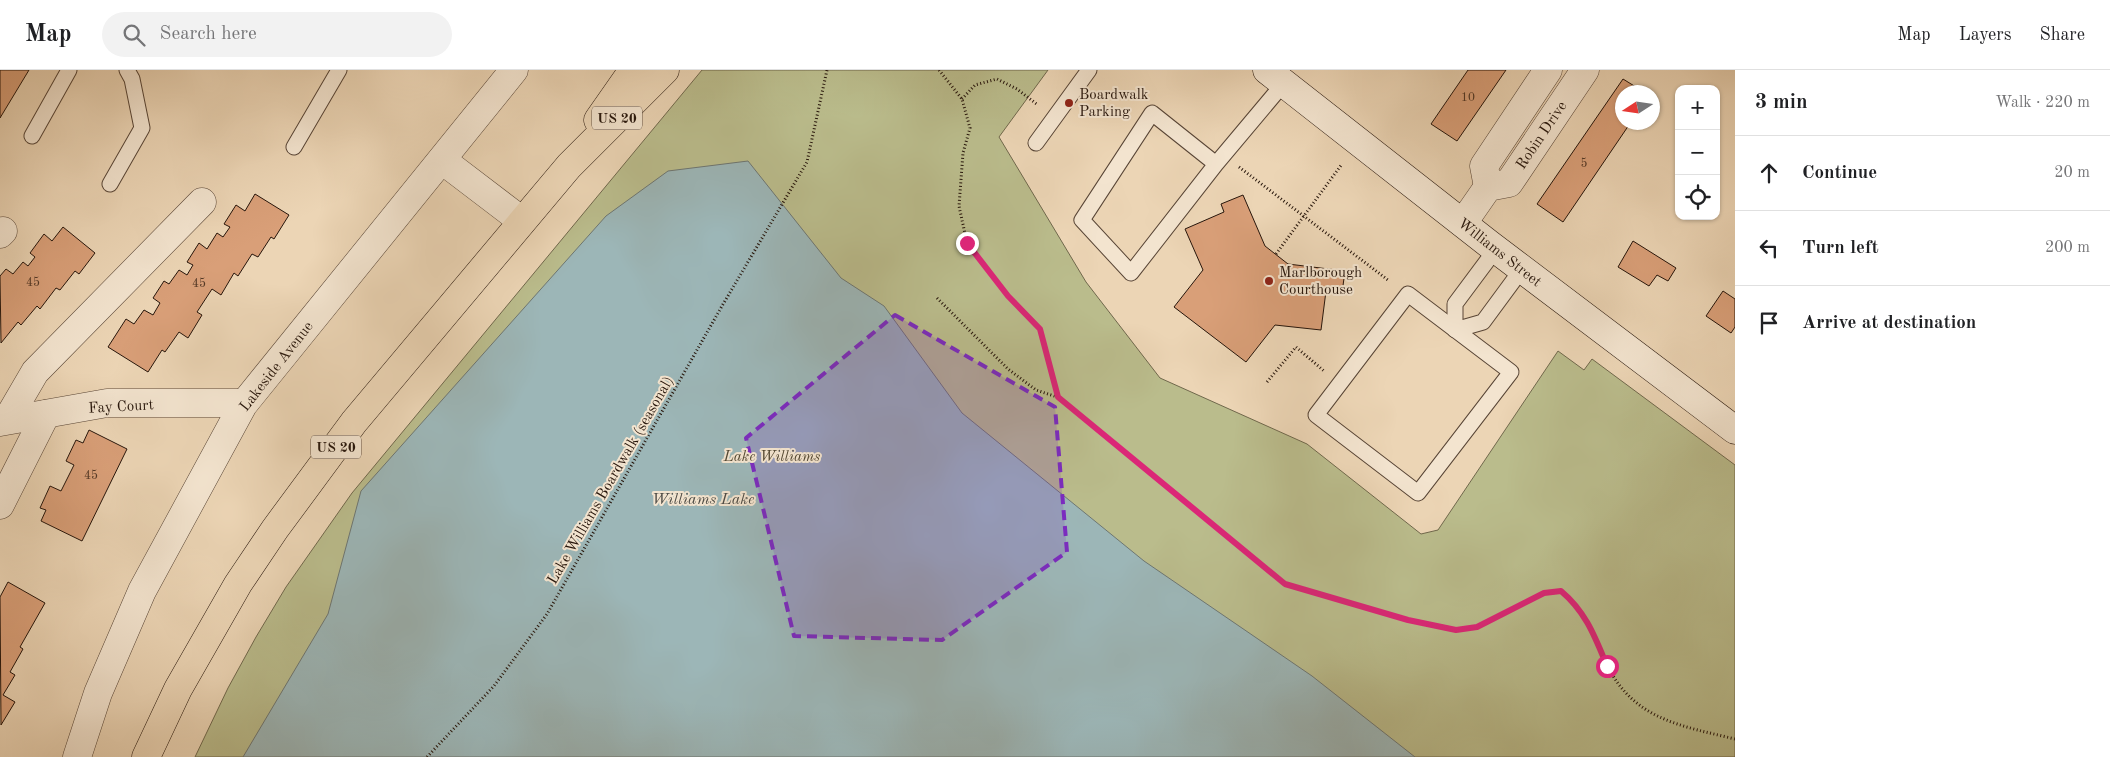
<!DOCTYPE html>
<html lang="en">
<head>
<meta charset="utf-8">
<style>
	:root { --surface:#fff; --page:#f2f2f2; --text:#202124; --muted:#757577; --line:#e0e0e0 }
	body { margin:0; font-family:"Old Standard TT",serif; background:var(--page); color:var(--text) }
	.controls { position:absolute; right:15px; top:15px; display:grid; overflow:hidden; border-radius:10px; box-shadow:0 1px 4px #0004 }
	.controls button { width:45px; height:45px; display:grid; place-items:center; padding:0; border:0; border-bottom:1px solid var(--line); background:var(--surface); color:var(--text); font:25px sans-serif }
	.compass { position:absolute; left:1615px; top:15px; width:45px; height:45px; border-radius:50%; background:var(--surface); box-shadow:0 1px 4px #0004; rotate:258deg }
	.stop { position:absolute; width:15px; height:15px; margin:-11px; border:4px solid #db2777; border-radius:50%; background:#fff }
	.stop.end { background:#db2777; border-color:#fff; box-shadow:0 1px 5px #0008 }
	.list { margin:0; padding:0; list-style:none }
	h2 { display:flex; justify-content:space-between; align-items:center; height:65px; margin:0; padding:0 20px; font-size:21px }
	h2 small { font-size:16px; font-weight:400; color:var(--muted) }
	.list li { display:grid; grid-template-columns:32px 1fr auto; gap:15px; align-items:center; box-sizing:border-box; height:75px; padding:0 20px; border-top:1px solid var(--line) }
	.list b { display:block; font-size:19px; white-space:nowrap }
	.list em { font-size:16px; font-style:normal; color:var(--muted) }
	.icon { flex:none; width:28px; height:28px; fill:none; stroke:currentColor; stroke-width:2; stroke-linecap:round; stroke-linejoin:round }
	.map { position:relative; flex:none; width:1735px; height:687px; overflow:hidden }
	header { display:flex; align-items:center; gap:30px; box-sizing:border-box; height:70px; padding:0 25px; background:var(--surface); border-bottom:1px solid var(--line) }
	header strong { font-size:24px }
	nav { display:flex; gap:28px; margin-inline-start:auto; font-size:18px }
	.search { width:350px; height:45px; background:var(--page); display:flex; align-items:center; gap:12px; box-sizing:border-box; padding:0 18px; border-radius:28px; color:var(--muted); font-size:19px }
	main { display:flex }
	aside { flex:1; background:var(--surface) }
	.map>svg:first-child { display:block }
	.green { fill:#babc8c; stroke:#70684c }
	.water { fill:#9cb6b7; stroke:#6d7672 }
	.building { fill:#d99f78; stroke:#26150b }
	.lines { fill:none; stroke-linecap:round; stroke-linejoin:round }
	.service-casing { stroke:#584536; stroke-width:17 }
	.minor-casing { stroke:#584536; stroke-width:29 }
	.secondary-casing { stroke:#26150b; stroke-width:29 }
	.primary-casing { stroke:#26150b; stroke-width:29 }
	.path { stroke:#26150b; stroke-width:3; stroke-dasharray:1 2.5; stroke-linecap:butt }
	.service { stroke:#f3e4cf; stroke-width:15 }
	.minor { stroke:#f3e4cf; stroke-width:28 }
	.secondary { stroke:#f3e4cf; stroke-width:28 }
	.primary { stroke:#ecd5b5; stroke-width:28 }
	.route { stroke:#db2777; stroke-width:6 }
	.marked { fill:#7b2cbf; fill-opacity:0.2; stroke:#7b2cbf; stroke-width:4; stroke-dasharray:10 6; stroke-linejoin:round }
	.poi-dot { fill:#8f2418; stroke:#f3e4cf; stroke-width:2 }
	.labels { text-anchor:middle; stroke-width:4; stroke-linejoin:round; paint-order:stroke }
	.number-label { font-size:12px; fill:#533826 }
	.shield { fill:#f3e4cf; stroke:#645346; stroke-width:1 }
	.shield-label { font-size:14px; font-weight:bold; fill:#26150b }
	.poi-label { font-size:15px; fill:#26150b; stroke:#f3e4cf; text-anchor:start }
	.street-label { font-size:15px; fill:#26150b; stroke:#f3e4cf }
	.park-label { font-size:15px; font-style:italic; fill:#524732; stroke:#f3e4cf }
	.water-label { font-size:16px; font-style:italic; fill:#4f4d47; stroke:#f3e4cf }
</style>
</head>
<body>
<header>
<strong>Map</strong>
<div class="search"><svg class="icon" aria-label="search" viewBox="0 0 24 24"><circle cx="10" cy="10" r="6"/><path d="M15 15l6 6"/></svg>Search here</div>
<nav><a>Map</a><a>Layers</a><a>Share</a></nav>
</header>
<main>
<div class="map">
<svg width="1735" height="687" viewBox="0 0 1735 687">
	<rect width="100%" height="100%" fill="#ecd5b5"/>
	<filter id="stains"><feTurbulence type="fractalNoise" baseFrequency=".004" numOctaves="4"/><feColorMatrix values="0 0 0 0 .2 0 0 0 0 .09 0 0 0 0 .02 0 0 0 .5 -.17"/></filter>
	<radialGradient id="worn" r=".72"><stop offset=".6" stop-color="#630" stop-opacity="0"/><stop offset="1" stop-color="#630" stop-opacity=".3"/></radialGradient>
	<polygon class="green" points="702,0 1048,0 999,67 1086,212 1160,308 1307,374 1421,464 1438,460 1558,281 1584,300 1592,289 1735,395 1735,687 195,687 228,618 256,567 286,517 352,423"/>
	<polygon class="water" points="748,91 841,208 884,236 962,343 1144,491 1312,606 1415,687 243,687 328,544 361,421 606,146 668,101"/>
	<g class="building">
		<polygon points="0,0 29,0 0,48"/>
		<polygon points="1468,0 1506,0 1457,71 1431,54"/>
		<polygon points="1623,9 1644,22 1622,22 1622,52 1631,52 1563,152 1537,134"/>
		<polygon points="255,124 289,145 274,169 271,167 258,187 252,184 238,206 234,203 221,225 212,219 197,242 202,245 188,268 179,262 165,282 162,280 148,302 108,277 126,249 134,254 144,240 153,245 160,233 153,228 164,211 169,214 179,200 187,205 193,195 187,192 199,173 207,179 217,163 223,167 230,157 224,154 236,135 245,141"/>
		<polygon points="1243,125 1265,176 1288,194 1345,201 1342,223 1326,221 1321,260 1275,255 1246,292 1174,237 1203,200 1185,159 1224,142 1221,134"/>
		<polygon points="63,157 95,183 79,204 75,201 60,220 56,218 40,239 37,236 21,255 18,252 1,273 0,206 6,199 13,204 23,192 28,196 35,187 30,183 44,164 52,171"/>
		<polygon points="1633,171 1676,198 1668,211 1657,205 1649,216 1618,197"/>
		<polygon points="1723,221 1735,229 1735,257 1731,263 1706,246"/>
		<polygon points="89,360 127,379 82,471 41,451 46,440 40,438 50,416 61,421 74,395 66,391 76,370 83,373"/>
		<polygon points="8,512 45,533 20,577 23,579 10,602 15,605 3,625 15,632 1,655 0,527"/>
	</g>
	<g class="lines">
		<defs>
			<g id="service">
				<polyline points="32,66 69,0"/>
				<polyline points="1036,73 1089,0"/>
				<polyline points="294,77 339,0"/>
				<polyline points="1216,94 1131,203 1082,150 1152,43 1216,94 1284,13"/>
				<polyline points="110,114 142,58 132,9 127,0"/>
				<polyline points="1496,179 1455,234 1455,260 1483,252 1522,199"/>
				<polygon points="1408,224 1511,302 1418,423 1316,345"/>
			</g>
			<g id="minor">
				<polyline points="442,90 522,151"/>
				<polyline points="1488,117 1484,96 1548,0"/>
				<polyline points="1463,153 1488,117 1509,113 1585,0"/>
				<polyline points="0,164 3,161"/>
				<polyline points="7,350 35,302 202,132"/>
				<polyline points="0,352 107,333 244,333"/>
				<polyline points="0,435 46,344"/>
				<polyline points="77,687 98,623 142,521 243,335 514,0"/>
			</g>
			<polyline id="secondary" points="1267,0 1489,174 1735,360"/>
			<g id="primary">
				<polyline points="598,50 633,0"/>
				<polyline points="146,687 178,619 238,514 275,459 354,352 569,96 665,0"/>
			</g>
		</defs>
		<use href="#service" class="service-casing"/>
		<use href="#minor" class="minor-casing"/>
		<use href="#secondary" class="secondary-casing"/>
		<use href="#primary" class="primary-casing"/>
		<g class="path">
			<path d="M939,0L962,29L970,58L963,83L959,136L967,173L1008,226L1040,259L1058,327L1285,514L1408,550L1456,560L1477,557L1544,523L1561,521C1588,543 1592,565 1607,595C1634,650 1682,656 1735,669"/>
			<polyline points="962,29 975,15 997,9 1017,19 1038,35"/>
			<polyline points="1239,97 1388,210"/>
			<polyline points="1276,184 1342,94"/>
			<polyline points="937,228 1008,299 1036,320 1057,327"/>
			<polyline points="1267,312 1296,277 1324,301"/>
			<polyline points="427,687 494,616 547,544 722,236 807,92 827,0"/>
		</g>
		<use href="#service" class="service"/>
		<use href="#minor" class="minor"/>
		<use href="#secondary" class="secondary"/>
		<use href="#primary" class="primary"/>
	</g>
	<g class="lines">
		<path class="route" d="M967,173L1008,226L1040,259L1058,327L1285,514L1408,550L1456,560L1477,557L1544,523L1561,521C1586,542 1595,567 1607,596"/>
	</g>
	<path class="marked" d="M895,245L1055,337L1067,482L942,570L794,566L746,368Z"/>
	<g class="poi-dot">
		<circle cx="1069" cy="33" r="5"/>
		<circle cx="1269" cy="211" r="5"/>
	</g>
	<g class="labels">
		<g class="number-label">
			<text x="1468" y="31">10</text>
			<text x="1584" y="97">5</text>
			<text x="33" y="216">45</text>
			<text x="199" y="217">45</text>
			<text x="91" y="409">45</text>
		</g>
		<g class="shield">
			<rect x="592" y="36.5" width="50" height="23" rx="4"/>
			<rect x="311" y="365.5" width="50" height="23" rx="4"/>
		</g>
		<g class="shield-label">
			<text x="617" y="53">US 20</text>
			<text x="336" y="382">US 20</text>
		</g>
		<g class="poi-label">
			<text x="1079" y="29">Boardwalk<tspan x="1079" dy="17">Parking</tspan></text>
			<text x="1279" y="207">Marlborough<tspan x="1279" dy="17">Courthouse</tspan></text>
		</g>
		<g class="street-label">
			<text transform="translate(1541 65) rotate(-56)" y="5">Robin Drive</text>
			<text transform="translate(1500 182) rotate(38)" y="5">Williams Street</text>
			<text transform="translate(276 296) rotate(-52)" y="5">Lakeside Avenue</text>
			<text transform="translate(121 336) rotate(-3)" y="5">Fay Court</text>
			<text transform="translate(610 410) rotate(-60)" y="5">Lake Williams Boardwalk (seasonal)</text>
		</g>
		<g class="park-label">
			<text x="772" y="391">Lake Williams</text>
		</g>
		<g class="water-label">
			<text x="703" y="434">Williams Lake</text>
		</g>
	</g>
	<rect width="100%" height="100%" filter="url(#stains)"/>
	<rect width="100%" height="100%" fill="url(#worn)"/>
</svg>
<div class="controls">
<button>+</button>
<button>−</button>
<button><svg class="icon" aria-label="locate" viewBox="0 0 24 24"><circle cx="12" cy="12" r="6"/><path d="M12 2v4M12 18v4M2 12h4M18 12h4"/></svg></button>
</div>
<svg class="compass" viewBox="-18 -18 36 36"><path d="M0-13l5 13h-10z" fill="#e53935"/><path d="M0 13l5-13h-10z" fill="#757577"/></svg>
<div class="stop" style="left:1607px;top:596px"></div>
<div class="stop end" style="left:967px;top:173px"></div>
</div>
<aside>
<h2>3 min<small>Walk · 220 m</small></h2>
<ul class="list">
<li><svg class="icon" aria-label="ahead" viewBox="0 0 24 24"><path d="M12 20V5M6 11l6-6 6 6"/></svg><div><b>Continue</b></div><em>20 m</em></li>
<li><svg class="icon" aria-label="left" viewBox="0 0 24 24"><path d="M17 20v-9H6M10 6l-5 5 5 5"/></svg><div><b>Turn left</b></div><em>200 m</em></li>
<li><svg class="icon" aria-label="arrive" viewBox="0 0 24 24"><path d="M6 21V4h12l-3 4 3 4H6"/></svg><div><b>Arrive at destination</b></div></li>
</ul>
</aside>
</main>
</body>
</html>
